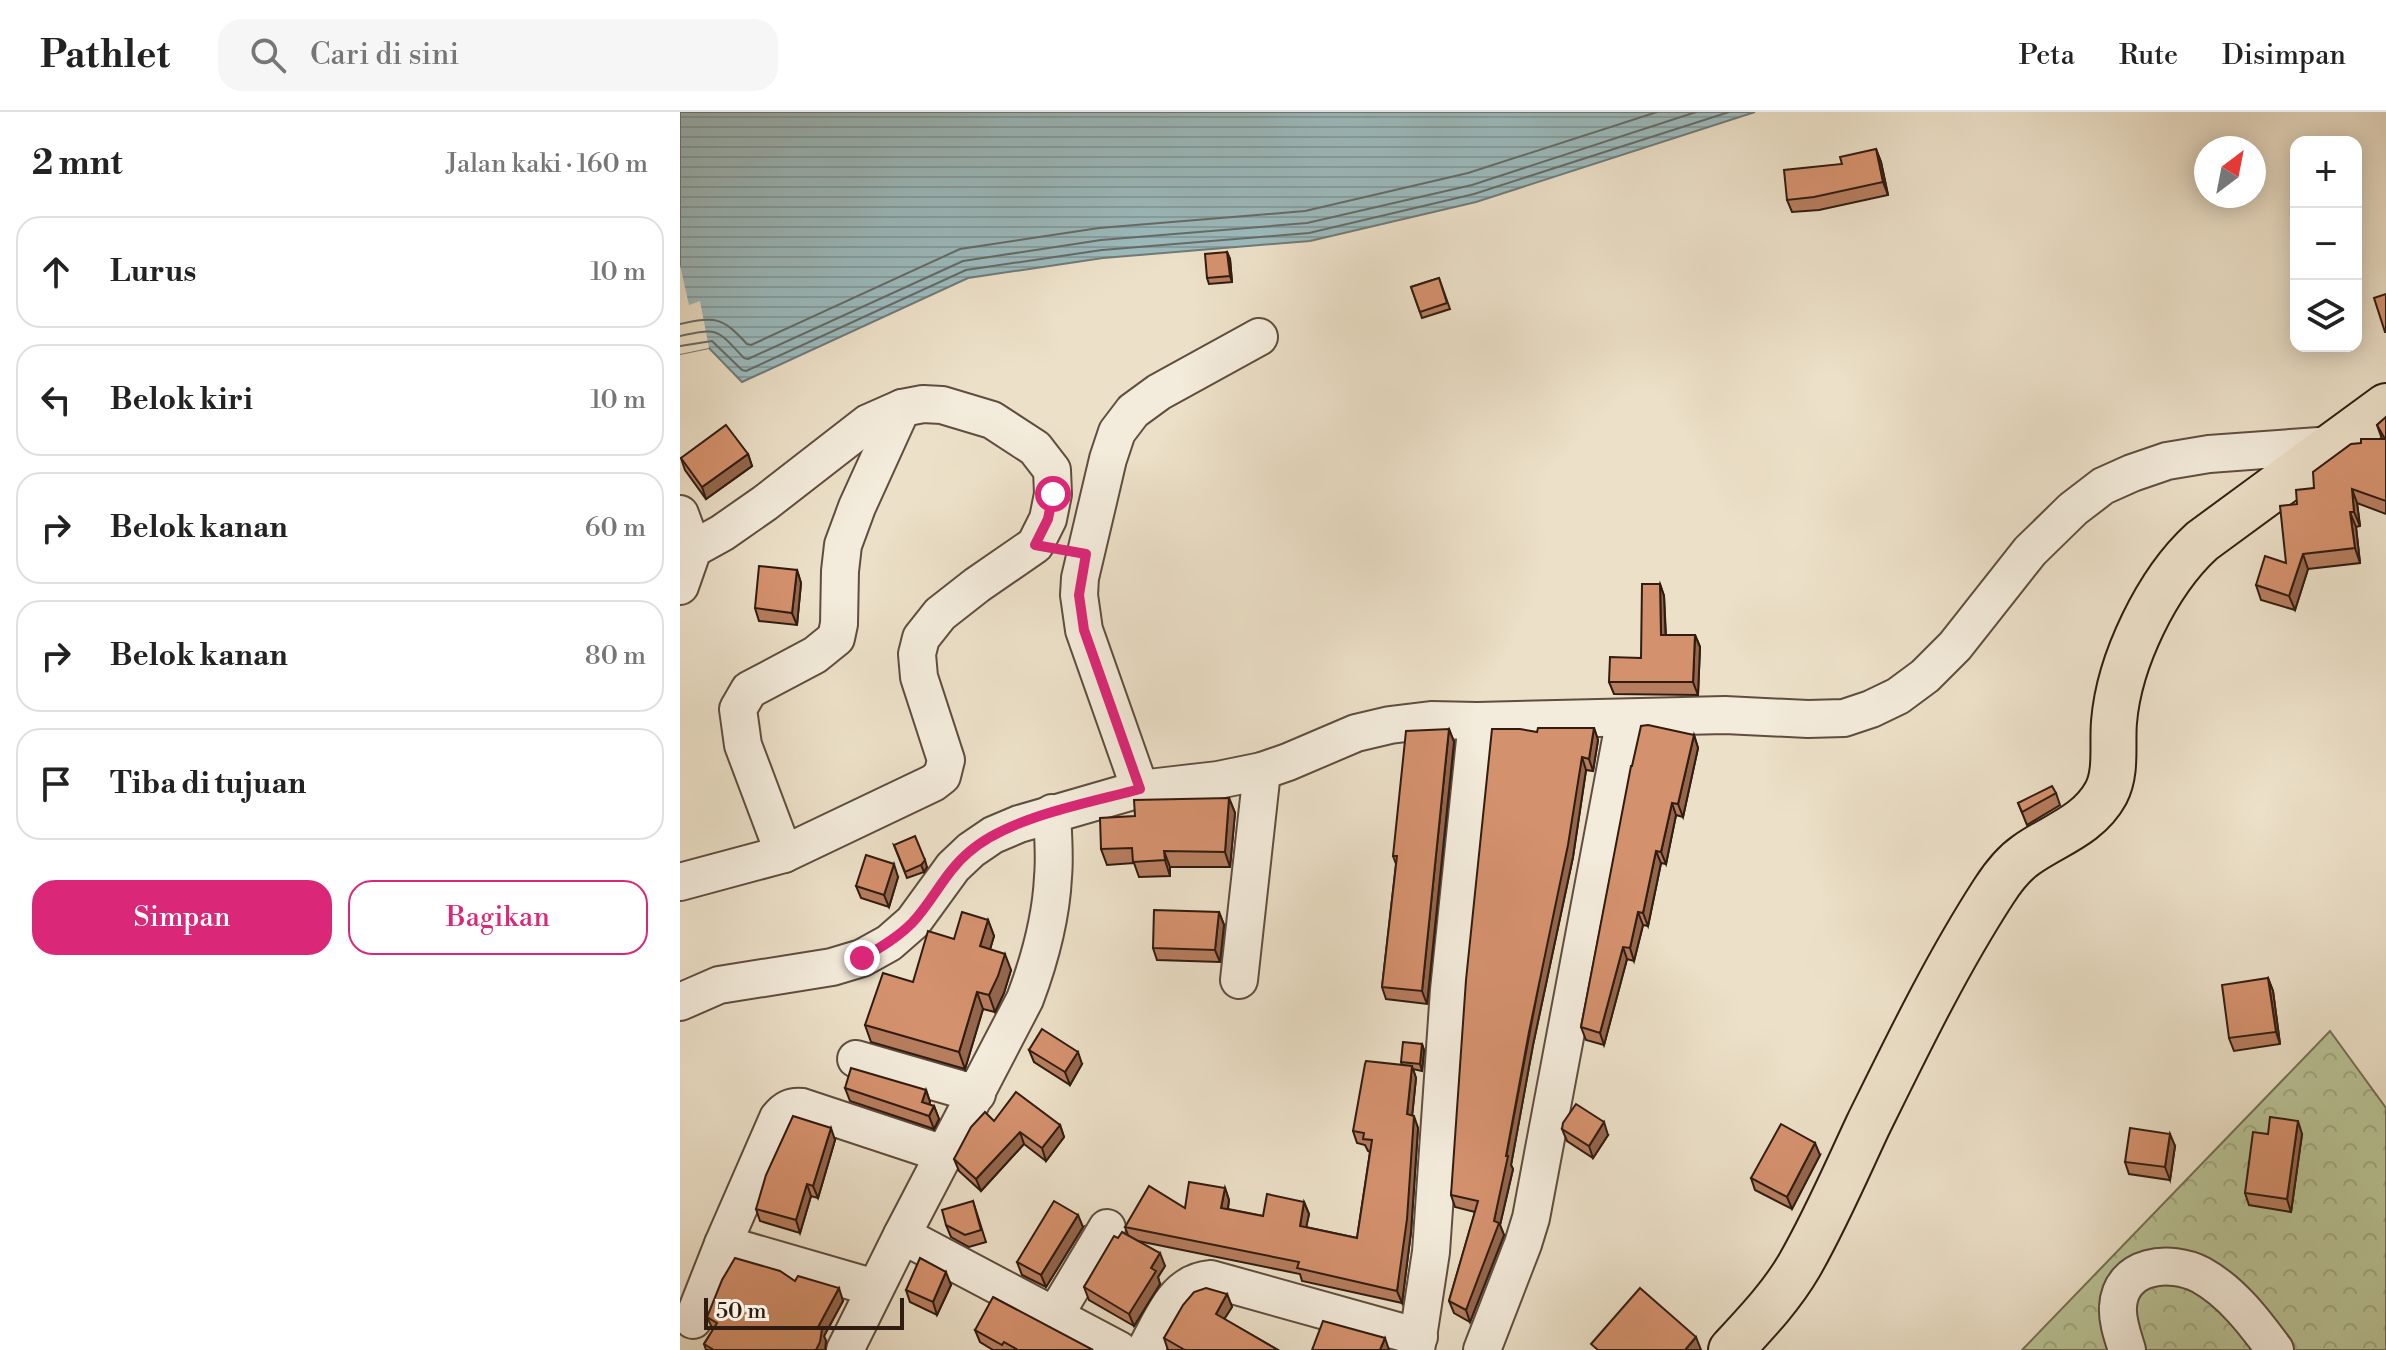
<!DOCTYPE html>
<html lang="id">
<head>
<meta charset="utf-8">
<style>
	:root { --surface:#fff; --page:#f6f6f6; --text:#222; --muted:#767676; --line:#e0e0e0; --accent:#db2777 }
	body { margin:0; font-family:"Libre Bodoni",serif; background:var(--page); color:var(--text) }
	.controls { position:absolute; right:24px; top:24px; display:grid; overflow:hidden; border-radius:16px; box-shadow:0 4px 20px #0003 }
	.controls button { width:72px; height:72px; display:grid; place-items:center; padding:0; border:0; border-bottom:2px solid var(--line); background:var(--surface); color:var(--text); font:40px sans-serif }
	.compass { position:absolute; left:1514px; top:24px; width:72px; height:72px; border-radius:50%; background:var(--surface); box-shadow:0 4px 20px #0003; rotate:32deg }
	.scale { position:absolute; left:24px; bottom:20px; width:200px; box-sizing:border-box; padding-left:8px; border:4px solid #311c11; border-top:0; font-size:22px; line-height:28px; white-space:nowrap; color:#311c11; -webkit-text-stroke:6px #f3ebdb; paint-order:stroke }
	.stop { position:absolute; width:24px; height:24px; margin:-18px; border:6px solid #db2777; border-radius:50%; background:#fff }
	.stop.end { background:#db2777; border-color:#fff; box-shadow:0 2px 8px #0008 }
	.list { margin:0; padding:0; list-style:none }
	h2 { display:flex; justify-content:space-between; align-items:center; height:104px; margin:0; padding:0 32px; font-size:34px }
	h2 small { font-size:26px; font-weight:400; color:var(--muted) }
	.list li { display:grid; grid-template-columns:52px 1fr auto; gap:24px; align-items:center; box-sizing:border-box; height:112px; margin:0 16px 16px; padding:0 16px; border:2px solid var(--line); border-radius:24px }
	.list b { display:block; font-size:30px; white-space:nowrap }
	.list em { font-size:26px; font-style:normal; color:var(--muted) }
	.actions { display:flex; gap:16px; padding:24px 32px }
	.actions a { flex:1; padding:18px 0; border:2px solid var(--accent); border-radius:24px; text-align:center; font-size:28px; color:var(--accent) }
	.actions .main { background:var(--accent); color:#fff }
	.icon { flex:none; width:44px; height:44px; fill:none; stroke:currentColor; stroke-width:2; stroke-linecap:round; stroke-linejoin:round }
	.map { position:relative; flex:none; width:1706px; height:1238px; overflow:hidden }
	header { display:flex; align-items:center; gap:48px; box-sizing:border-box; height:112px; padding:0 40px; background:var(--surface); border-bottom:2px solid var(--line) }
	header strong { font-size:38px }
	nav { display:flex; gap:44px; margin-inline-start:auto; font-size:28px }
	.search { width:560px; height:72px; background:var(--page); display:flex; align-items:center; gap:20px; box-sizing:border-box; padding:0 28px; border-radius:24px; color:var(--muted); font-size:30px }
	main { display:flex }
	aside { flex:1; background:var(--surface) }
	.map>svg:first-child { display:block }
	.forest { fill:url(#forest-crowns); stroke:#746f53; stroke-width:2 }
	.water { fill:url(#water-rules); stroke:#717b79; stroke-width:2 }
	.pier { fill:#ece0c8 }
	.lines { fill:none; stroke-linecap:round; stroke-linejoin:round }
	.shore { stroke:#666c68; stroke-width:2 }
	.minor-casing { stroke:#604d3f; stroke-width:40 }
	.highway-casing { stroke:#311c11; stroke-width:48 }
	.minor { stroke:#f3ebdb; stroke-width:36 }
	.highway { stroke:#ece0c8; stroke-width:44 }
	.wall { fill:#b67d5e; stroke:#311c11; stroke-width:2 }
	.shaded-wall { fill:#94664c; stroke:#311c11; stroke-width:2 }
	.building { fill:#d4916d; stroke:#311c11; stroke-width:2 }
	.route { stroke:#db2777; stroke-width:10 }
</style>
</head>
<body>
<header>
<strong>Pathlet</strong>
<div class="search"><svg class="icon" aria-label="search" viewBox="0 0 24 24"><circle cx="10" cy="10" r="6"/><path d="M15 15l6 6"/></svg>Cari di sini</div>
<nav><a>Peta</a><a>Rute</a><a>Disimpan</a></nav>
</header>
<main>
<aside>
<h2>2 mnt<small>Jalan kaki · 160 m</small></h2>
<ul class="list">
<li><svg class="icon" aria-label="ahead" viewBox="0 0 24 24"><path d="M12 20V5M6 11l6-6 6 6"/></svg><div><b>Lurus</b></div><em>10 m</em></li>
<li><svg class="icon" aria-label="left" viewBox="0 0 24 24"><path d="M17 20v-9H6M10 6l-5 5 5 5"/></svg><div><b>Belok kiri</b></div><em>10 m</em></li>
<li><svg class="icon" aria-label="right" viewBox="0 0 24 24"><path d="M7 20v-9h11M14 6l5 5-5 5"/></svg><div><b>Belok kanan</b></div><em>60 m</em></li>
<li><svg class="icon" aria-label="right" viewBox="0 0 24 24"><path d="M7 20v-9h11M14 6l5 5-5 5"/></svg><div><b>Belok kanan</b></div><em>80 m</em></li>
<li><svg class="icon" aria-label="arrive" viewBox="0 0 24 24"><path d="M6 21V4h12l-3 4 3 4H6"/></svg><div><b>Tiba di tujuan</b></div></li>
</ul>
<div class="actions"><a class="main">Simpan</a><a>Bagikan</a></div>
</aside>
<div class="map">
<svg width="1706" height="1238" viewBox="0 0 1706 1238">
	<defs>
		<pattern id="forest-crowns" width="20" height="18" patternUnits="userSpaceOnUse" patternTransform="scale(2)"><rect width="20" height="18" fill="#b8c295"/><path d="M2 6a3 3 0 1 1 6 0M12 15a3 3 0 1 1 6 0" fill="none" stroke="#9fa67f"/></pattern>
		<pattern id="water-rules" width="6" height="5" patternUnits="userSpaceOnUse" patternTransform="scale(2)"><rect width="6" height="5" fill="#9cbbbe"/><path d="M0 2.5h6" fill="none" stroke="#87a0a2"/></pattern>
	</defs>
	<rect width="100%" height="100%" fill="#ece0c8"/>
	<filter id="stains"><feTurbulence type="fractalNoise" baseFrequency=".0025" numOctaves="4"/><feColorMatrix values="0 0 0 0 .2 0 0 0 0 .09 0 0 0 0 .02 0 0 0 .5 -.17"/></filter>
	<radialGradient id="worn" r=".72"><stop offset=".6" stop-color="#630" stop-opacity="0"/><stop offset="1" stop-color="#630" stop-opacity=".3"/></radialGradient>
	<polygon class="forest" points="1650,919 1706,996 1706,1238 1342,1238"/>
	<polygon class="water" points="0,0 1075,0 796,90 630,129 423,146 288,166 62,270 29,236 0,242"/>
	<polygon class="pier" points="0,153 9,193 20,189 29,236 0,242"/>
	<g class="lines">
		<g class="shore">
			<path d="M0,212C36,204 42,205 67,232L71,233L280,137L419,116L625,99L788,61L977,0"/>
			<path d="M0,224C40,215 37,218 64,246L68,247L283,149L421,128L627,111L792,73L1016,0"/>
			<polyline points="0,234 32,229 62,258 66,259 286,158 422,138 629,121 794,82 1049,0"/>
		</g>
		<defs>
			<g id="minor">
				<polyline points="0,402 13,437"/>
				<polyline points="0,474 13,437 42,421 85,391 188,311 222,296 243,292 262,293 312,308 355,336 372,358 373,382 368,407 355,433 297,473 260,502 241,526 237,542 239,565 266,648 262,664 253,671 104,742 0,770"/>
				<polyline points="460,677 404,518 399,483 400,466 428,347 437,320 453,299 479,280 579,225"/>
				<polyline points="104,742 63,633 58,597 69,578 135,543 156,526 159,512 160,459 163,433 177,395 222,296"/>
				<polyline points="559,868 582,659"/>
				<polyline points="0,890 39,873 152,855 182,846 209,831 233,810 273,755 291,738 313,723 339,712 460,677 538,668 582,659 608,650 676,621 710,613 751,608 797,609 1045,603 1128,607 1164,606 1191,597 1218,584 1245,564 1275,534 1350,439 1393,397 1423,374 1452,361 1487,349 1529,342 1653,333"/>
				<polyline points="176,947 297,982"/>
				<polyline points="222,1123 439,1238"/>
				<path d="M195,1176L43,1132L98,1006C105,997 111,994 122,995L264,1042"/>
				<polyline points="375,1203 427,1116"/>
				<polyline points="13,1208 43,1132"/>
				<path d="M165,1238L222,1123L345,887C360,847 371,807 373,765C375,744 373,722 372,701"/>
				<path d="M465,1238C482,1209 493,1170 531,1167L739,1225"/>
				<polyline points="736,1238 751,1140 769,878 797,609"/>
				<polyline points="802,1238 843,1132 851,1106 945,606"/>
				<path d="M1447,1238C1443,1225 1437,1209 1438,1195C1440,1152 1490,1147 1521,1163C1552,1180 1575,1211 1595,1238"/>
			</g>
			<path id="highway" d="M1051,1238C1075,1212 1101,1185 1119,1154C1145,1109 1166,1060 1188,1013C1227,934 1266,853 1314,779C1323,765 1333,752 1346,743C1374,723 1408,714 1426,681C1437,660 1432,633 1434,610C1439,549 1477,470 1522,429L1706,294"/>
		</defs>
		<use href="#minor" class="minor-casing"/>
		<use href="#highway" class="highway-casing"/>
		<use href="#minor" class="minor"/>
		<use href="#highway" class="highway"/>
	</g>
	<g class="wall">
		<polygon points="1196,37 1201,50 1208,83 1139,98 1112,100 1107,88 1162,52"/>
		<polygon points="547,140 550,147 552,170 529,172 527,166"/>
		<polygon points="759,166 770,197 742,206 731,175"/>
		<polygon points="1706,305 1706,402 1677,391 1680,414 1676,415 1680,451 1628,457 1615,498 1581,488 1576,473 1606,451 1617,392 1681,331 1702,327 1697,313"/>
		<polygon points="68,342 72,354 26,387 5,358 1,346"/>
		<polygon points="117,458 121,471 117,513 79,509 75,496"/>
		<polygon points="980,472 984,484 986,523 1015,523 1020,535 1018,583 934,582 929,570 961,546"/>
		<polygon points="914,616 918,628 913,659 906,658 893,745 853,933 831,1053 833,1057 820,1113 824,1123 790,1210 774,1201 769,1189 795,1100 775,1095 771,1083 857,620"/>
		<polygon points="769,617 774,630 747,892 706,887 702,875 716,752 713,744"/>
		<polygon points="1014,623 1018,636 1003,705 996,703 986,752 981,751 968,814 963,813 954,849 947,847 924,933 906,928 901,915 952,654"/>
		<polygon points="1376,681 1380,693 1347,713 1338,691"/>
		<polygon points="549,686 555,701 550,755 490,755 490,764 459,765 454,751 427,753 421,737 455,704"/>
		<polygon points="214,733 247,755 244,760 227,766"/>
		<polygon points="218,765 209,795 181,786 176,774"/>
		<polygon points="539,800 544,813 540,850 477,848 473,836"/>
		<polygon points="308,808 314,824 310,837 331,858 324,881 315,900 303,897 285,957 191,930 185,913 233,870 274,827"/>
		<polygon points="1588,866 1593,879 1600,932 1554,939 1549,926"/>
		<polygon points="742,932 744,938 742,959 733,957 736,966 732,1004 738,1016 731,1120 722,1191 622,1169 620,1162 458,1129 485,1154 478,1165 480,1172 454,1214 409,1188 404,1175 438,1126 448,1123 445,1115 505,1096 545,1076 549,1088 548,1097 583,1104 624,1090 629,1102 626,1115 677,1126 690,1040 688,1039 685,1033 677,1031 673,1019 722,953 721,950"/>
		<polygon points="349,938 402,952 390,973 354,950"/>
		<polygon points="165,976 246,978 250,990 249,993 254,994 259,1007 254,1017 170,989"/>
		<polygon points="314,1009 380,1013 384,1025 366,1049 344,1032 301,1079 279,1059 274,1047"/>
		<polygon points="882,1017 928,1023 913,1046 887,1029"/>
		<polygon points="1588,1022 1622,1022 1611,1100 1569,1093 1565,1081"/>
		<polygon points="155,1028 138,1086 131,1084 120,1121 80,1109 76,1097"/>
		<polygon points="1495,1034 1490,1068 1449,1062 1445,1050"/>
		<polygon points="1140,1043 1112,1097 1075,1078 1071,1066"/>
		<polygon points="293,1089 306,1130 289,1135 271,1125 266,1113"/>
		<polygon points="403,1115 366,1175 342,1163 337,1150"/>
		<polygon points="115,1169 163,1189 144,1224 146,1229 145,1238 26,1238 24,1232 33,1218 27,1205"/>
		<polygon points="271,1173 257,1203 230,1190 226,1178"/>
		<polygon points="547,1182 552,1195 544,1207 598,1238 488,1238 484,1226"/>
		<polygon points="295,1218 413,1238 313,1238 300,1230"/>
	</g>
	<g class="shaded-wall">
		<polygon points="1196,37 1201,50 1208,83 1203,70"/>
		<polygon points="547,140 550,147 552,170 550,164"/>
		<polygon points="68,342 72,354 26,387 22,375"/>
		<polygon points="1672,377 1677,391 1680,414 1674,400"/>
		<polygon points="1670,400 1676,415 1680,451 1675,436"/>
		<polygon points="1623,442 1628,457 1615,498 1609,484"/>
		<polygon points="117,458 121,471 117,513 112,501"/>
		<polygon points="980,472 984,484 986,535 981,523"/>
		<polygon points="1015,523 1020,535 1018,583 1013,570"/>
		<polygon points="914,616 918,628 913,659 909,647"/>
		<polygon points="769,617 774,630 747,892 742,879"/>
		<polygon points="1014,623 1018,636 1003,705 998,692"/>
		<polygon points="902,645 906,658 893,745 853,933 831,1053 833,1057 820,1113 824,1123 790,1210 786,1198 814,1109"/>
		<polygon points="549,686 555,701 550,755 545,740"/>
		<polygon points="992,691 996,703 986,752 981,740"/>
		<polygon points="484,739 490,755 490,764 485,748"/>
		<polygon points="976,739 981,751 968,814 963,801"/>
		<polygon points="245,748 247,755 244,760 241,753"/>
		<polygon points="214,752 218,765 209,795 204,783"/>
		<polygon points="539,800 544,813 540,850 535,838"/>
		<polygon points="958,800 963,813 954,849 950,836"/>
		<polygon points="308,808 314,824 306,851 300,834"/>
		<polygon points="943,835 947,847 924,933 920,921"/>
		<polygon points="325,842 331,858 324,881 315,900 309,883"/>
		<polygon points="1588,866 1593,879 1600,932 1596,920"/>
		<polygon points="297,880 303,897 285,957 279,940"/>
		<polygon points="742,932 744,938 742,959 740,952"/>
		<polygon points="398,940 402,952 390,973 385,960"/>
		<polygon points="732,954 736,966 731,1015 727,1002"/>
		<polygon points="246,978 250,990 246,1002 242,990"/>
		<polygon points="254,994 259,1007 254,1017 249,1004"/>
		<polygon points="734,1004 738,1016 731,1120 722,1191 717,1179"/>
		<polygon points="1618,1009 1622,1022 1611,1100 1607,1087"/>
		<polygon points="924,1010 928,1023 913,1046 909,1034"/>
		<polygon points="380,1013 384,1025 366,1049 362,1036"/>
		<polygon points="151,1016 155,1028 138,1086 133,1074"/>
		<polygon points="340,1020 344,1032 301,1079 296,1067"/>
		<polygon points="1490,1022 1495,1034 1490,1068 1485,1055"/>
		<polygon points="1135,1031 1140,1043 1112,1097 1107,1085"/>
		<polygon points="127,1072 131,1084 120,1121 116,1108"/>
		<polygon points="545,1076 549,1088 546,1108 541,1096"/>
		<polygon points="624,1090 629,1102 624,1126 620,1114"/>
		<polygon points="398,1103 403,1115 366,1175 361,1163"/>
		<polygon points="480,1141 485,1154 478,1165 480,1172 454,1214 449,1202 471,1156"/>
		<polygon points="266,1160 271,1173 257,1203 253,1190"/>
		<polygon points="159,1176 163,1189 144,1224 146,1229 145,1238 136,1238 138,1215"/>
		<polygon points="547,1182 552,1195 540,1214 536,1202"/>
		<polygon points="1016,1225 1021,1238 1005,1238"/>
		<polygon points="705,1226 709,1238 700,1238"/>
	</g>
	<g class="building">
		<polygon points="1196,37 1203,70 1134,85 1107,88 1104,58 1162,52 1160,45"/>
		<polygon points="547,140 550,164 527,166 525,142"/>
		<polygon points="759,166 767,191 740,200 731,175"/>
		<polygon points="1706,182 1706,220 1705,220 1694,186"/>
		<polygon points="1706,305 1706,389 1672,377 1674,400 1670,400 1675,436 1623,442 1609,484 1576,473 1585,444 1606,451 1600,394 1617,392 1616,378 1634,376 1633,360 1671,332 1681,331 1681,327 1705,327 1697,313"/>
		<polygon points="46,313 68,342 22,375 1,346"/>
		<polygon points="79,454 117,458 112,501 75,496"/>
		<polygon points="962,472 980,472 981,523 1015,523 1013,570 929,570 930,545 961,546"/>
		<polygon points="968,613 1014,623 998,692 992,691 981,740 976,739 963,801 958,800 950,836 943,835 920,921 901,915 951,654 952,654 961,614"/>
		<polygon points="858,616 914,616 909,647 902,645 888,733 849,920 826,1044 828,1044 814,1109 819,1111 786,1198 769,1189 798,1089 771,1083 786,868 812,617 840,617 857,620"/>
		<polygon points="769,617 742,879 702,875 717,744 713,744 726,619"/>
		<polygon points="1372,674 1376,681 1342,700 1338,691"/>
		<polygon points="549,686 545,740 484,739 485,748 453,750 452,736 421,737 420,706 455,704 454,688"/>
		<polygon points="235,724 245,748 241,753 225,760 214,733"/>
		<polygon points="186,743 214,752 204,783 176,774"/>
		<polygon points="474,798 539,800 535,838 473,836"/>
		<polygon points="282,800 308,808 300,834 325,842 318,864 309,883 297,880 279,940 185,913 203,861 233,870 248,819 274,827"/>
		<polygon points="1588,866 1596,920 1549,926 1542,873"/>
		<polygon points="362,917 398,940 385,960 349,938"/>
		<polygon points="723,930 742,932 740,952 721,950"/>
		<polygon points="686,949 732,954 727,1002 734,1004 727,1107 717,1179 617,1156 619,1150 445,1115 469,1074 505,1096 509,1070 545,1076 541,1096 583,1104 587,1082 624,1090 620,1114 677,1126 692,1028 683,1027 684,1021 673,1019 685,952"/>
		<polygon points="171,956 246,978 242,990 254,994 249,1004 165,976"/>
		<polygon points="336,980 380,1013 362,1036 340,1020 296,1067 274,1047 291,1015 305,1000 314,1009"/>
		<polygon points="896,992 924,1010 909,1034 882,1017 883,1011"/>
		<polygon points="113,1004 151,1016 133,1074 127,1072 116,1108 76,1097 86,1063"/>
		<polygon points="1590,1005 1618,1009 1607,1087 1565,1081 1573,1020 1588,1022"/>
		<polygon points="1101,1012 1135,1031 1107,1085 1071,1066"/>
		<polygon points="1450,1016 1490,1022 1485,1055 1445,1050"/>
		<polygon points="293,1089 301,1118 285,1123 266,1113 262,1098"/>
		<polygon points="374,1089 398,1103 361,1163 337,1150"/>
		<polygon points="442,1120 480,1141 471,1156 476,1159 449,1202 404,1175 434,1124 438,1126"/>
		<polygon points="55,1146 100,1159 115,1169 118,1164 159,1176 138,1215 142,1217 140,1230 136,1238 34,1238 24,1232 37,1211 27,1205 42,1168"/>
		<polygon points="240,1146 266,1160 253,1190 226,1178"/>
		<polygon points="526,1176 547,1182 536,1202 598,1238 505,1238 484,1226 503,1193 514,1180"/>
		<polygon points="960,1176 1016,1225 1005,1238 918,1238 911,1232"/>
		<polygon points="313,1185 413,1238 338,1238 324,1230 322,1233 295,1218"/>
		<polygon points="643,1209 705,1226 700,1238 632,1238"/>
	</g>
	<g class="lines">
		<path class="route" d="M182,846C200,836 217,826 232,811C253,789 265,760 289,740C328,705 409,691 460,677L404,518L399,483L406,442L355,433L368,407L373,382"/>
	</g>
	<rect width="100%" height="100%" filter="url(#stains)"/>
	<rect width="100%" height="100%" fill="url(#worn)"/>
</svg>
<div class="controls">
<button>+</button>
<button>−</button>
<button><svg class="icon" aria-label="layers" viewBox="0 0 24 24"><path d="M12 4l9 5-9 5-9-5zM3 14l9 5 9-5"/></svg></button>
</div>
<svg class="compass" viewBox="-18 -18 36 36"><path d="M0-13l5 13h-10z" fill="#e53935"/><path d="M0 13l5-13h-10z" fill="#767676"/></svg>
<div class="scale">50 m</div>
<div class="stop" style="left:373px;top:382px"></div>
<div class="stop end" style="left:182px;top:846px"></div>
</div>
</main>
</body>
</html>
